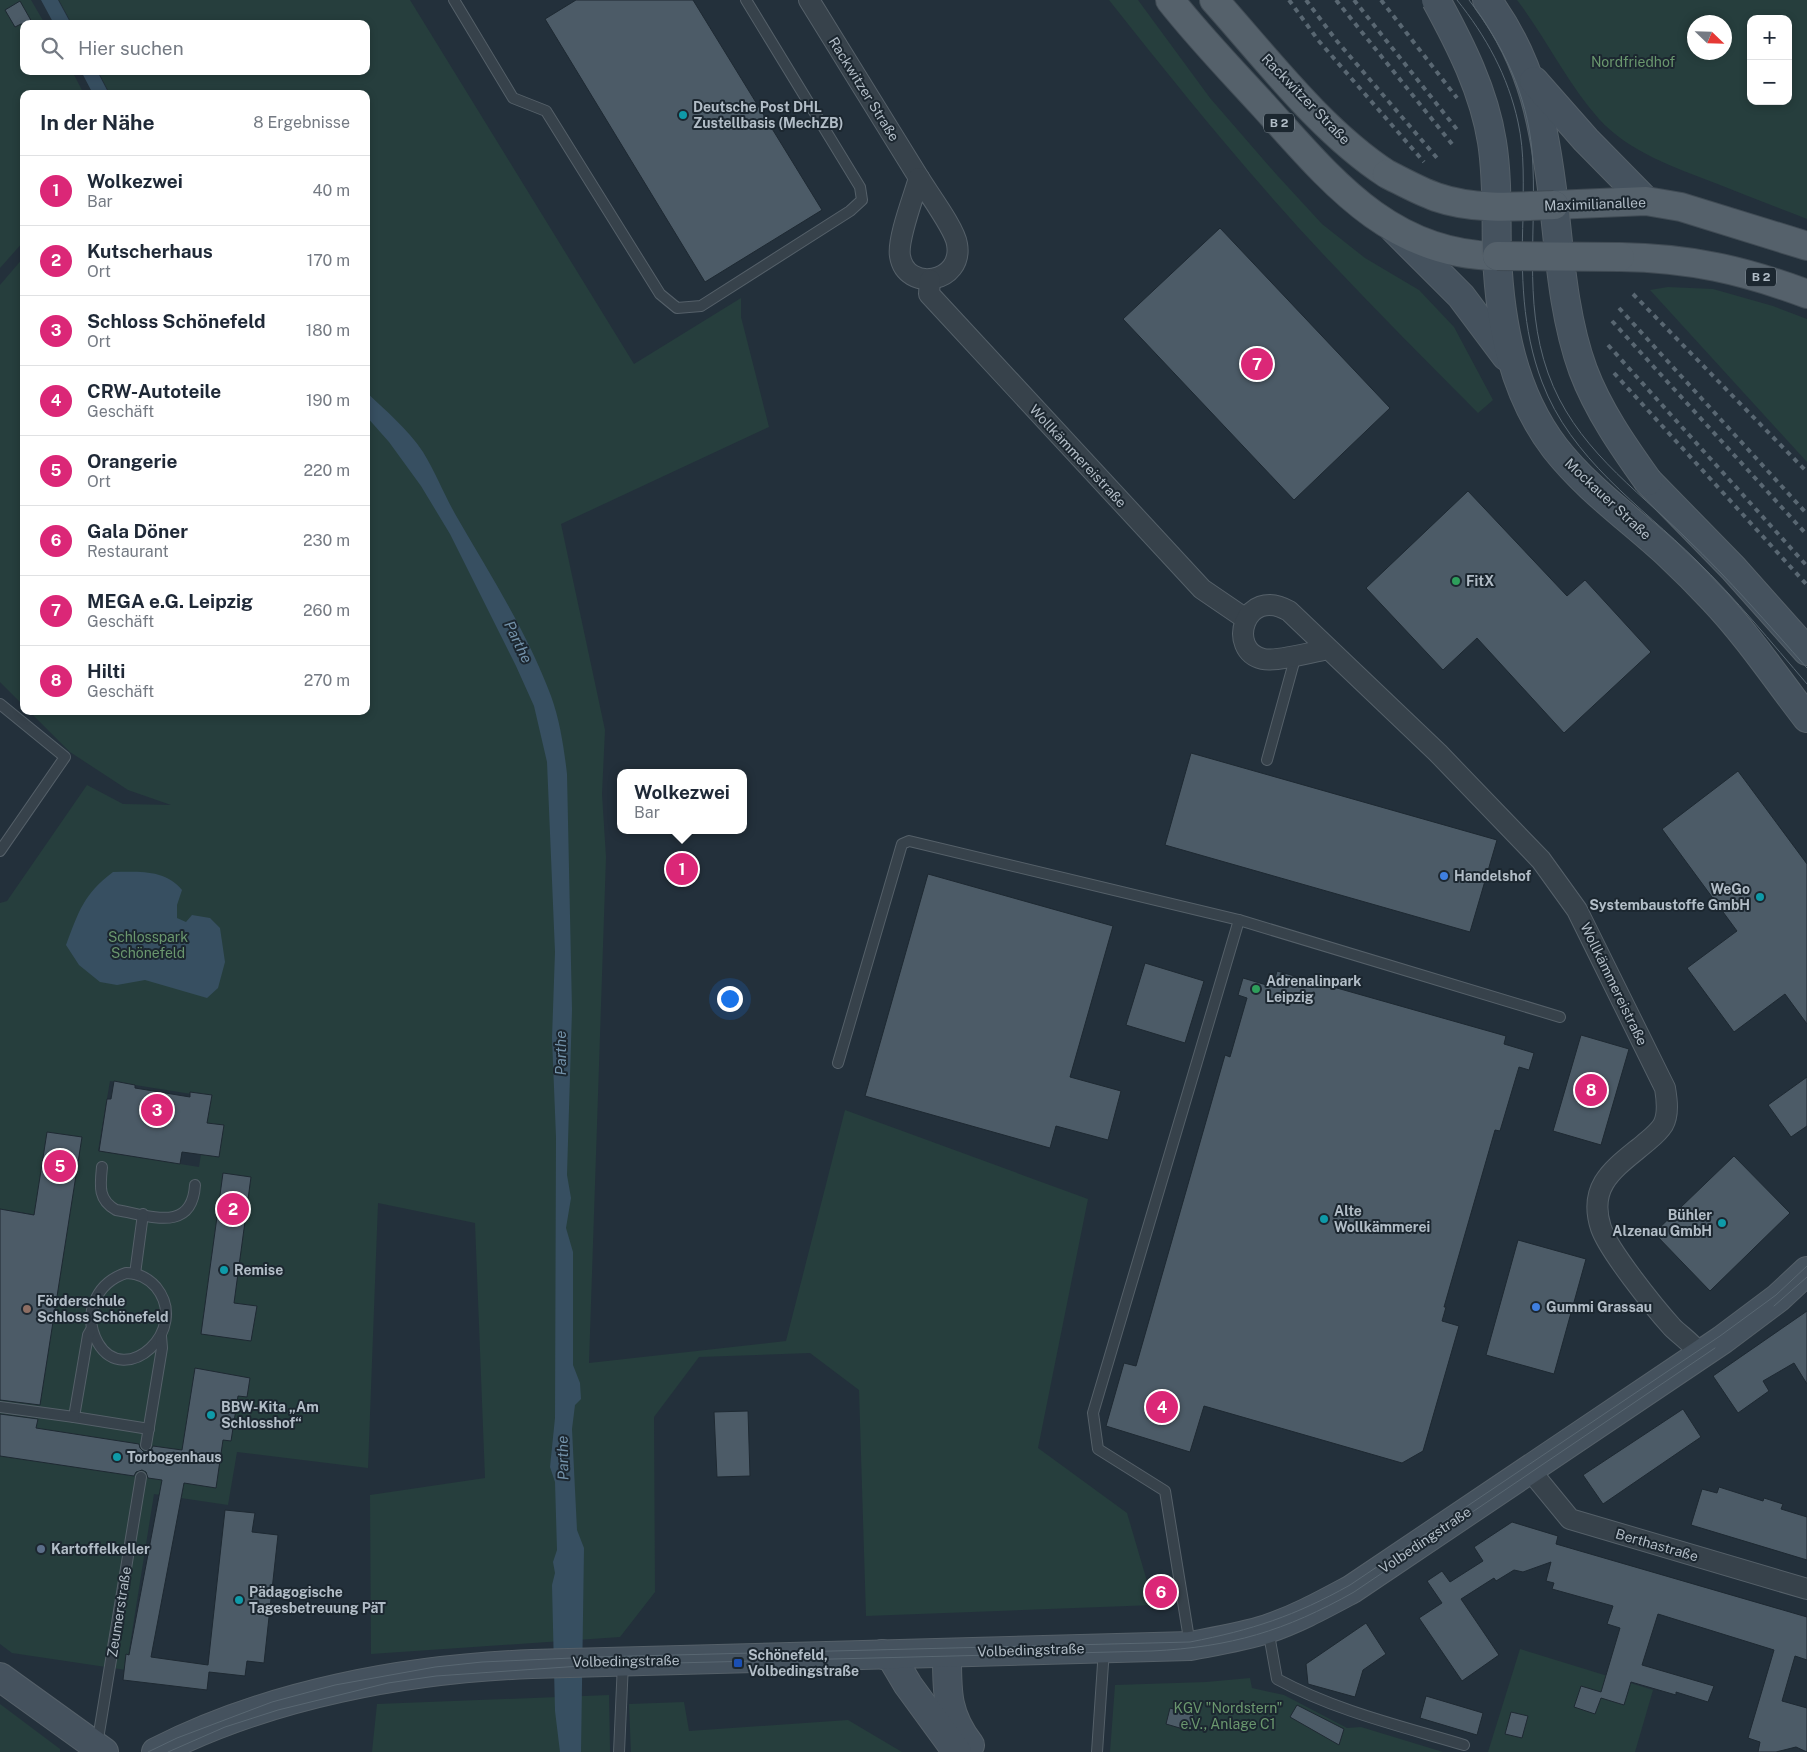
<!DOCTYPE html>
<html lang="de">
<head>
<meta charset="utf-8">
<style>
	:root { --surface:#fff; --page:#f2f2f3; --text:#1f2937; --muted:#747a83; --line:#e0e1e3; --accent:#db2777 }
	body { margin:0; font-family:"Public Sans",sans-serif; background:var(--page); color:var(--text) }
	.controls { position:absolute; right:15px; top:15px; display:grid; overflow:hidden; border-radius:10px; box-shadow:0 2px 8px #0003 }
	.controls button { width:45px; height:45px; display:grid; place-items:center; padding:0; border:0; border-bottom:1px solid var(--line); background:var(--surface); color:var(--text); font:25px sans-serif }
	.compass { position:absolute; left:1687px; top:15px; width:45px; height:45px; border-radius:50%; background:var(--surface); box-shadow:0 2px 8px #0003; rotate:113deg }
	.you { position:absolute; left:729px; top:998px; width:18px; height:18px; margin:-12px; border:4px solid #fff; border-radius:50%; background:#1a73e8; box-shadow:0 0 0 8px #1a73e833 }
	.badge { display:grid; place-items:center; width:32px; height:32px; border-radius:50%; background:var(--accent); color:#fff; font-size:16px; font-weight:700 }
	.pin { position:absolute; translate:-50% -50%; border:2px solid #fff; box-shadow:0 1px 5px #0006 }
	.popup { position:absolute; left:617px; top:769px; width:130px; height:65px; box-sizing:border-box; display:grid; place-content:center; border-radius:10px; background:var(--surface); filter:drop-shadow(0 1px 4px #0005); font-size:16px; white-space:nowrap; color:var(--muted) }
	.popup b { font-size:19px; color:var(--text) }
	.popup::after { content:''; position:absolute; left:50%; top:100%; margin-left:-10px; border:10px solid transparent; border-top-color:var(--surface) }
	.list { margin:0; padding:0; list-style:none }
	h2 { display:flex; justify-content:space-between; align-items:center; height:65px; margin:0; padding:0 20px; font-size:21px }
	h2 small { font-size:16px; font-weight:400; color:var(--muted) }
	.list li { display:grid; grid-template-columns:32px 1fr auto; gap:15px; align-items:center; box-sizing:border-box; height:70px; padding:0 20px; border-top:1px solid var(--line) }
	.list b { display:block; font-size:19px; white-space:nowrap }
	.list p { margin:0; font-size:16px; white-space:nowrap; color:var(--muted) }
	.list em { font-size:16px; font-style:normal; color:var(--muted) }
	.icon { flex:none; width:28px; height:28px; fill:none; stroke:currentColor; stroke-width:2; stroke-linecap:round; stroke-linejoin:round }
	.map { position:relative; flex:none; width:1807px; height:1752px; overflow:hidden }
	.search { position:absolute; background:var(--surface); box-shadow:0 2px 8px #0003; left:20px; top:20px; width:350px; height:55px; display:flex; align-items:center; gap:12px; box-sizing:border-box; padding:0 18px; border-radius:10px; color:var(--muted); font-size:19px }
	.panel { position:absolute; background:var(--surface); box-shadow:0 2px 8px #0003; left:20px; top:90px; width:350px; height:625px; border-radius:10px }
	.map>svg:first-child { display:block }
	.green { fill:#263e3d; fill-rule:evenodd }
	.water { fill:#374f61 }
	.building { fill:#4c5b67; stroke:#1e2932 }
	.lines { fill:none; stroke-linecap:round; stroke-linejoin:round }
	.lane-casing { stroke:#556069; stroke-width:12 }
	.street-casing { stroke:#556069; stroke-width:22 }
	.secondary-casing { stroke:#556069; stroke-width:30 }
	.primary-casing { stroke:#404b54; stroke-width:30 }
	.lane { stroke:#37424b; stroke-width:10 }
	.street { stroke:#37424b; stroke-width:20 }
	.secondary { stroke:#45525e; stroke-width:28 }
	.primary { stroke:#55616b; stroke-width:28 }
	.tram { stroke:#596772; stroke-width:1 }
	.rail { stroke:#596772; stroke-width:4; stroke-dasharray:5 5; stroke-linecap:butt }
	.secondary-bridge-casing { stroke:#556069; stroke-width:30; stroke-linecap:butt }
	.primary-bridge-casing { stroke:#404b54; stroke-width:30; stroke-linecap:butt }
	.secondary-bridge { stroke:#45525e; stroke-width:28 }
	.primary-bridge { stroke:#55616b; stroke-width:28 }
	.culture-dot { fill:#0f9aa8; stroke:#1c2730; stroke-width:2 }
	.leisure-dot { fill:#2e9e5b; stroke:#1c2730; stroke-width:2 }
	.shop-dot { fill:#3f7fe0; stroke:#1c2730; stroke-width:2 }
	.education-dot { fill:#8d6e63; stroke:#1c2730; stroke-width:2 }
	.service-dot { fill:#5c6f8a; stroke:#1c2730; stroke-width:2 }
	.transit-dot { fill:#1a4fb4; stroke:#1c2730; stroke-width:2 }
	.labels { text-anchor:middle; stroke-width:4; stroke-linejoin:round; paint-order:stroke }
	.shield { fill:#1c2730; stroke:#85909a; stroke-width:1 }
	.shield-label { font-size:12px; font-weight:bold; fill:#b2bdc7 }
	.park-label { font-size:14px; fill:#6a976e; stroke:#1c2730 }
	.street-label { font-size:14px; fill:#b2bdc7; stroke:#1c2730 }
	.poi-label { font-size:14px; font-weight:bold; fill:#b2bdc7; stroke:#1c2730; text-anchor:start }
	.water-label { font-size:15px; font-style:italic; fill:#7392aa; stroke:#1c2730 }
</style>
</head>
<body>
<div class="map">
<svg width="1807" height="1752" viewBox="0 0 1807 1752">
	<rect width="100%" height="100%" fill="#23303b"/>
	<g class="green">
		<polygon points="0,0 31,0 45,24 24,24 24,71 72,71 84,94 24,94 24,241 0,268"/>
		<path d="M59,0H410L634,364L741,298V317L769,427L561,524L605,730L602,794L606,857L589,1363L786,1341L845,1110L1088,1199L1038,1448L1127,1513L1154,1605L866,1616L859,1390L810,1353L699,1357L654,1417L655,1592L620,1637L371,1654L370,1495L485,1478L475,1223L378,1203L368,1468L237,1452L228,1505L154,1494L126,1670L12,1653L0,1644V1399L40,1405L68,1220L0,1209V903L7,901L87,785L123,804L171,805L128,790L70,752L29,711H366V94H110L98,71H366V24H72ZM110,1081L210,1097L199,1167L98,1151Z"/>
		<path d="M1109,0H1138L1210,98L1276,174L1322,224L1365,258L1419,290L1454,327L1493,400L1478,413C1409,343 1338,273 1273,199C1216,134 1162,67 1109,0Z"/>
		<path d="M1517,0H1807V219C1776,207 1745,195 1715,183C1674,167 1629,152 1599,119C1567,83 1546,38 1517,0ZM1751,19H1788V101H1751ZM1694,22H1724V52H1694Z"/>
		<polygon points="24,257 24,706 0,682 0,285"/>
		<polygon points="1668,287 1713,289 1773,306 1807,319 1807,462 1650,290"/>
		<polygon points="1520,1649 1653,1690 1635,1752 1488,1752"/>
		<polygon points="1250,1678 1252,1688 1284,1695 1347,1728 1361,1727 1443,1752 1110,1752 1115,1685 1206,1682"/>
		<polygon points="609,1695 610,1752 372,1752 377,1704"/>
		<polygon points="684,1702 689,1731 848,1720 902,1752 631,1752 629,1704"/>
		<polygon points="0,1704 60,1749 60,1752 0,1752"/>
	</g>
	<g class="water">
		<polygon points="41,0 58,0 71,24 54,24"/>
		<polygon points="81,71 97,71 109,94 93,94"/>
		<path d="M366,392C385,410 408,429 423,452C436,473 445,497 458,519C491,576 528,634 551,696C560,721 564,748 567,774L572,1010L567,1175L571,1198L566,1228L573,1252V1365L580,1383L581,1399L575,1405L572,1429L577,1530L584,1548L581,1752H560L555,1711L552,1585L555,1573L553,1562L557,1550L555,1482L550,1467L555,1418L556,1137L552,1038L555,952L547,762L534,706L516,666L450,534L421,486L389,442L366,416Z"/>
		<path d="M113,872C138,872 165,869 182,890L177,905V918L186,922L192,915L210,918L220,928L225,962L218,988L207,998L145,980L117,985L100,982L79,965L66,945C79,911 83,895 113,872Z"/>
	</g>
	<g class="building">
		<polygon points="576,0 693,0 822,210 705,282 545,19"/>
		<polygon points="20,1 33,24 21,24 15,27 5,10"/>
		<polygon points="1220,228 1390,408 1294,500 1123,319"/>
		<polygon points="1468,491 1567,596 1585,580 1651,652 1564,733 1477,638 1443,670 1366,588"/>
		<polygon points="1191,753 1497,840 1470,932 1165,845"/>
		<polygon points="1738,771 1807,864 1807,1024 1785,994 1734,1032 1687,968 1737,931 1662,829"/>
		<polygon points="928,874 1113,926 1070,1077 1121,1091 1108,1140 1056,1126 1050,1148 865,1096"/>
		<polygon points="1145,963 1204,981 1185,1043 1126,1025"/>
		<polygon points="1277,971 1506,1036 1504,1044 1534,1053 1529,1070 1519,1067 1500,1131 1495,1130 1444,1307 1446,1307 1442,1321 1459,1326 1423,1451 1402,1463 1204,1406 1190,1452 1106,1426 1124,1363 1136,1366 1225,1055 1230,1057 1247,998 1238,995 1243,978 1273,987"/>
		<polygon points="1581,1035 1629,1049 1601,1145 1553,1131"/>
		<polygon points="1807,1077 1807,1126 1791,1137 1768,1105"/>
		<polygon points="114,1081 135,1085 135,1088 190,1097 190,1092 212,1095 207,1123 224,1125 219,1157 182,1152 180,1164 99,1151 107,1099 111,1099"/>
		<polygon points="47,1132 82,1137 40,1405 0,1400 0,1209 34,1215"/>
		<polygon points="1734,1156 1790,1213 1710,1291 1654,1233"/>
		<polygon points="223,1173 251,1177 234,1303 257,1306 251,1341 201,1334"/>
		<polygon points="1518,1240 1586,1259 1554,1374 1486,1355"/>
		<polygon points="1807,1311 1807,1384 1794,1363 1763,1381 1769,1391 1738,1413 1713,1376"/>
		<polygon points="195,1368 250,1378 247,1397 238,1396 231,1441 223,1440 216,1488 184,1483 151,1657 208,1665 225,1510 255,1513 252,1532 278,1535 264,1663 247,1661 245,1676 209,1672 207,1690 123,1680 126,1654 129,1655 162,1480 148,1478 146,1472 142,1470 136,1472 134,1476 0,1456 0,1414 38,1419 36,1428 139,1444 140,1448 144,1452 151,1450 153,1446 182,1450"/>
		<polygon points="1683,1409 1701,1437 1603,1504 1583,1475"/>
		<polygon points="748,1411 750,1476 717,1477 714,1412"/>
		<polygon points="1719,1487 1763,1501 1764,1498 1783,1504 1781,1509 1807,1517 1807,1560 1691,1525 1702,1489 1717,1493"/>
		<polygon points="1512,1522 1558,1536 1556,1544 1807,1617 1807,1660 1795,1656 1782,1701 1807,1708 1807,1752 1796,1747 1776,1752 1758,1752 1760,1742 1748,1738 1774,1650 1658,1614 1642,1665 1714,1686 1708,1702 1676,1692 1676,1695 1631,1682 1624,1705 1601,1698 1595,1714 1574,1707 1581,1686 1601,1692 1620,1628 1607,1624 1613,1606 1552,1589 1554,1583 1546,1581 1551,1562 1523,1572 1514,1570 1496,1581 1494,1578 1461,1599 1499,1655 1462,1681 1419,1618 1442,1603 1427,1581 1442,1571 1450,1582 1483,1561 1474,1547"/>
		<polygon points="1366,1623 1386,1654 1363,1670 1355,1697 1308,1684 1306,1664"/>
		<polygon points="1426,1696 1483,1713 1477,1735 1420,1718"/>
		<polygon points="1297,1705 1344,1729 1339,1745 1290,1717"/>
		<polygon points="1170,1708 1194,1715 1190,1731 1166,1724"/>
		<polygon points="1511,1712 1528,1716 1522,1738 1505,1734"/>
	</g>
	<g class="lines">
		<defs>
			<g id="lane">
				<polyline points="454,0 513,98 546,111 660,294 677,308 701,306 850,211 862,200 860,187 746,0"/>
				<polyline points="0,704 65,757 0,851"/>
				<polyline points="1267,760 1296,655"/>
				<polyline points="838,1063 902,844 909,841 1239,920"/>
				<path d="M102,1167C100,1186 98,1200 116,1210C149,1215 192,1234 195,1185"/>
				<path d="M126,1273C138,1273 148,1278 156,1287C191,1330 125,1389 98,1343C82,1315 96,1283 126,1273Z"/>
				<polyline points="135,1274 143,1214"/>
				<polyline points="92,1328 88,1335 74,1417 149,1429"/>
				<polyline points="0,1407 74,1417"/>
				<polyline points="146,1445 162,1348 161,1336"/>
				<path d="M1268,1629L1277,1679C1336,1711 1401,1726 1464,1745"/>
				<polyline points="1190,1645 1165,1491 1098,1449 1093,1413 1239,920 1560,1017"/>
				<polyline points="97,1745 141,1477"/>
				<polyline points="619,1752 623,1663"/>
				<polyline points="1097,1752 1104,1649"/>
			</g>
			<g id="street">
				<polyline points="809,0 919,178"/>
				<path d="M919,178C928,193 955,229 957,244C964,283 906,293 900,256C897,239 914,196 919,178Z"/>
				<polyline points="930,280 929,294 1202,589 1246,619"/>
				<path d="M1328,649C1313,652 1276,662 1263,659C1226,651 1244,585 1289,611L1438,753L1541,860L1577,910L1665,1088C1667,1100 1669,1114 1663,1125C1658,1133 1651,1138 1644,1144C1615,1168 1587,1185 1601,1228C1609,1251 1654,1307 1672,1327C1681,1336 1692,1343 1700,1354"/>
				<polyline points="1529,1469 1570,1519 1807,1589"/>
			</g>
			<g id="secondary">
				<path d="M1487,0C1534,63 1545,129 1554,205"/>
				<polyline points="1534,81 1586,140 1646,201"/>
				<polyline points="1394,229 1461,296 1506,356"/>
				<path d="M1497,256C1500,324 1513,393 1555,448C1587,489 1630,519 1668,554C1683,568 1699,584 1713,599C1748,636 1776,678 1807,718"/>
				<polyline points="1648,481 1733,568 1807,651"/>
				<path d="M947,1653C947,1691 946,1714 970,1745"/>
				<polyline points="882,1654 892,1658 908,1685 957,1752"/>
				<polyline points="0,1677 104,1752"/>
				<path d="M156,1752C270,1694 405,1669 532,1664L1190,1646C1216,1641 1242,1637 1267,1629C1297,1619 1324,1604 1352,1589L1722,1340L1778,1298L1807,1271"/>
			</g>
			<g id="primary">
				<path d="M1170,0C1199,37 1232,71 1263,105C1330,179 1389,255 1497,256"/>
				<path d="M1214,0C1266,58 1321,131 1387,174"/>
				<polyline points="1554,205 1646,201 1681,207 1807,246"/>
				<path d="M1620,257C1689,258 1743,270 1807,294"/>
			</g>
		</defs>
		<use href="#lane" class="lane-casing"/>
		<use href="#street" class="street-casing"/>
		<use href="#secondary" class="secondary-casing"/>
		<use href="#primary" class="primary-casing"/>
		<use href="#lane" class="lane"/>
		<use href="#street" class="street"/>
		<use href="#secondary" class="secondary"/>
		<use href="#primary" class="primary"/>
		<g class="tram">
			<path d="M1457,0C1486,36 1508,76 1518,122C1525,153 1523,187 1523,218C1521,274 1522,329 1542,382C1571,459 1640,505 1696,560C1736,599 1771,642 1807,684"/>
			<path d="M1469,0C1503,45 1527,94 1532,151C1538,226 1522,300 1548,373C1574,446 1634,487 1686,538C1729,579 1768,624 1807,668"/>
			<polyline points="1774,1306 1807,1277"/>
			<path d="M148,1752L177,1738L272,1702L335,1685L435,1667L482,1662L595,1657L1190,1642C1252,1630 1295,1616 1350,1585L1720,1336L1776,1295L1807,1266"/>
			<path d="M168,1752L225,1727L278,1710L388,1683L436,1676L595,1665L1152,1651C1231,1647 1285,1631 1354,1592L1715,1348"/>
		</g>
		<g class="rail">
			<polyline points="1289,0 1318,40 1424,162"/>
			<polyline points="1306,0 1336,40 1437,158"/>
			<polyline points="1336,0 1452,144"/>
			<polyline points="1354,0 1459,132"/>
			<polyline points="1381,0 1457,98"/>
			<polyline points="1633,294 1807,472"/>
			<polyline points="1619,308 1807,514"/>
			<polyline points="1612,321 1807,535"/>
			<polyline points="1608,345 1807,566"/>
			<polyline points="1614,373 1807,585"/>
		</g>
		<defs>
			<g id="secondary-bridge">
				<path d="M1436,0C1460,44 1484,91 1492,142C1498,179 1496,218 1497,256"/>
				<path d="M1554,205C1560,259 1564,318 1583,370C1598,410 1623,446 1648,481"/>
			</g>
			<g id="primary-bridge">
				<path d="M1387,174C1403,182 1419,191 1436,197C1473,210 1515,207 1554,205"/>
				<polyline points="1497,256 1620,257"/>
			</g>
		</defs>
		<use href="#secondary-bridge" class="secondary-bridge-casing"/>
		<use href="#primary-bridge" class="primary-bridge-casing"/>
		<use href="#secondary-bridge" class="secondary-bridge"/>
		<use href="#primary-bridge" class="primary-bridge"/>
	</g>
	<g class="culture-dot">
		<circle cx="683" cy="115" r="5"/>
		<circle cx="1760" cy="897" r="5"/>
		<circle cx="1324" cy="1219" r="5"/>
		<circle cx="1722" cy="1223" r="5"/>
		<circle cx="224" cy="1270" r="5"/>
		<circle cx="211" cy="1415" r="5"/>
		<circle cx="117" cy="1457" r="5"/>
		<circle cx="239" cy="1600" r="5"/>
	</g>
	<g class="leisure-dot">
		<circle cx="1456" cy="581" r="5"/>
		<circle cx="1256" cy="989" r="5"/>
	</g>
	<g class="shop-dot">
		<circle cx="1444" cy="876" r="5"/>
		<circle cx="1536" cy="1307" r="5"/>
	</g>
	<circle class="education-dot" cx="27" cy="1309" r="5"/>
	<circle class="service-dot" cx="41" cy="1549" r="5"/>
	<rect class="transit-dot" x="733" y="1658" width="10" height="10" rx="2.5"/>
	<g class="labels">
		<g class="shield">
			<rect x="1264" y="113.5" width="30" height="19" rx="4"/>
			<rect x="1746" y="267.5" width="30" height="19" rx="4"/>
		</g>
		<g class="shield-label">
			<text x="1279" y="127">B 2</text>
			<text x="1761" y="281">B 2</text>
		</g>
		<g class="park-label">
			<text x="1633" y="67">Nordfriedhof</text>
			<text x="148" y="942">Schlosspark<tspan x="148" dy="16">Schönefeld</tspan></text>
			<text x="1228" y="1713">KGV "Nordstern"<tspan x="1228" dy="16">e.V., Anlage C1</tspan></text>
		</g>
		<g class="street-label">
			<text transform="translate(864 89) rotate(58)" y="5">Rackwitzer Straße</text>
			<text transform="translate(1306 99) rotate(46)" y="5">Rackwitzer Straße</text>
			<text transform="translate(1595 204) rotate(-2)" y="5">Maximilianallee</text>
			<text transform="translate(1078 456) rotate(47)" y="5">Wollkämmereistraße</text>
			<text transform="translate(1608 499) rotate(43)" y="5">Mockauer Straße</text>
			<text transform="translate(1614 984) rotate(64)" y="5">Wollkämmereistraße</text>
			<text transform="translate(1425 1540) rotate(-34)" y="5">Volbedingstraße</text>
			<text transform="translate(1657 1545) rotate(16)" y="5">Berthastraße</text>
			<text transform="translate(119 1612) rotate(-81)" y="5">Zeumerstraße</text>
			<text transform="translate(1031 1650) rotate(-2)" y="5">Volbedingstraße</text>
			<text transform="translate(626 1661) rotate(-1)" y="5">Volbedingstraße</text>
		</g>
		<g class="poi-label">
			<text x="693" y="112">Deutsche Post DHL<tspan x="693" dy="16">Zustellbasis (MechZB)</tspan></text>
			<text x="1466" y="586">FitX</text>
			<text x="1454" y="881">Handelshof</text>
			<text x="1750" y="894" text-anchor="end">WeGo<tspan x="1750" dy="16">Systembaustoffe GmbH</tspan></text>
			<text x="1266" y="986">Adrenalinpark<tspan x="1266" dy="16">Leipzig</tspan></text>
			<text x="1334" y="1216">Alte<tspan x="1334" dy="16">Wollkämmerei</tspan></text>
			<text x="1712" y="1220" text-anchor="end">Bühler<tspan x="1712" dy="16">Alzenau GmbH</tspan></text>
			<text x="234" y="1275">Remise</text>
			<text x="37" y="1306">Förderschule<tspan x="37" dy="16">Schloss Schönefeld</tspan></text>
			<text x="1546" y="1312">Gummi Grassau</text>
			<text x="221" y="1412">BBW-Kita „Am<tspan x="221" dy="16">Schlosshof“</tspan></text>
			<text x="127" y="1462">Torbogenhaus</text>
			<text x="51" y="1554">Kartoffelkeller</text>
			<text x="249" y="1597">Pädagogische<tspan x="249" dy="16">Tagesbetreuung PäT</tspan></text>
			<text x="748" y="1660">Schönefeld,<tspan x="748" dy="16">Volbedingstraße</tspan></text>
		</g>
		<g class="water-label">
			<text transform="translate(518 642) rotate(64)" y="5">Parthe</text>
			<text transform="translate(561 1053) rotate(-90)" y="5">Parthe</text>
			<text transform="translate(563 1458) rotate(-91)" y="5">Parthe</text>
		</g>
	</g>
</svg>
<div class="controls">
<button>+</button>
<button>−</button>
</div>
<svg class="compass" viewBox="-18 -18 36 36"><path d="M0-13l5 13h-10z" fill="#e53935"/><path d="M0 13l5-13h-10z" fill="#747a83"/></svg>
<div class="you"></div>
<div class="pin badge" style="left:682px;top:869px">1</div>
<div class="popup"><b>Wolkezwei</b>Bar</div>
<div class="pin badge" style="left:233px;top:1209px">2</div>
<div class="pin badge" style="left:157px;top:1110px">3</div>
<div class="pin badge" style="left:1162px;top:1407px">4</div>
<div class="pin badge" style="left:60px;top:1166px">5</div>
<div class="pin badge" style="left:1161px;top:1592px">6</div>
<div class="pin badge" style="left:1257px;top:364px">7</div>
<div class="pin badge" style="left:1591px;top:1090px">8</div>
<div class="search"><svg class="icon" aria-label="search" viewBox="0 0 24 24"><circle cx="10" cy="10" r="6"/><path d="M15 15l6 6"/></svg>Hier suchen</div>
<section class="panel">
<h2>In der Nähe<small>8 Ergebnisse</small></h2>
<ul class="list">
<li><span class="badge">1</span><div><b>Wolkezwei</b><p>Bar</p></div><em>40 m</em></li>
<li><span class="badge">2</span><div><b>Kutscherhaus</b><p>Ort</p></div><em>170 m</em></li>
<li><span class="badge">3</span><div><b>Schloss Schönefeld</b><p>Ort</p></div><em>180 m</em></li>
<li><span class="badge">4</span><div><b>CRW-Autoteile</b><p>Geschäft</p></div><em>190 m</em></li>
<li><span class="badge">5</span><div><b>Orangerie</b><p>Ort</p></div><em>220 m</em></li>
<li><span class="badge">6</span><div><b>Gala Döner</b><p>Restaurant</p></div><em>230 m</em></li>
<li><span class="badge">7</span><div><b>MEGA e.G. Leipzig</b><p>Geschäft</p></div><em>260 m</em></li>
<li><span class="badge">8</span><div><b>Hilti</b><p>Geschäft</p></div><em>270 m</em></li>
</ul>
</section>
</div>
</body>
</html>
